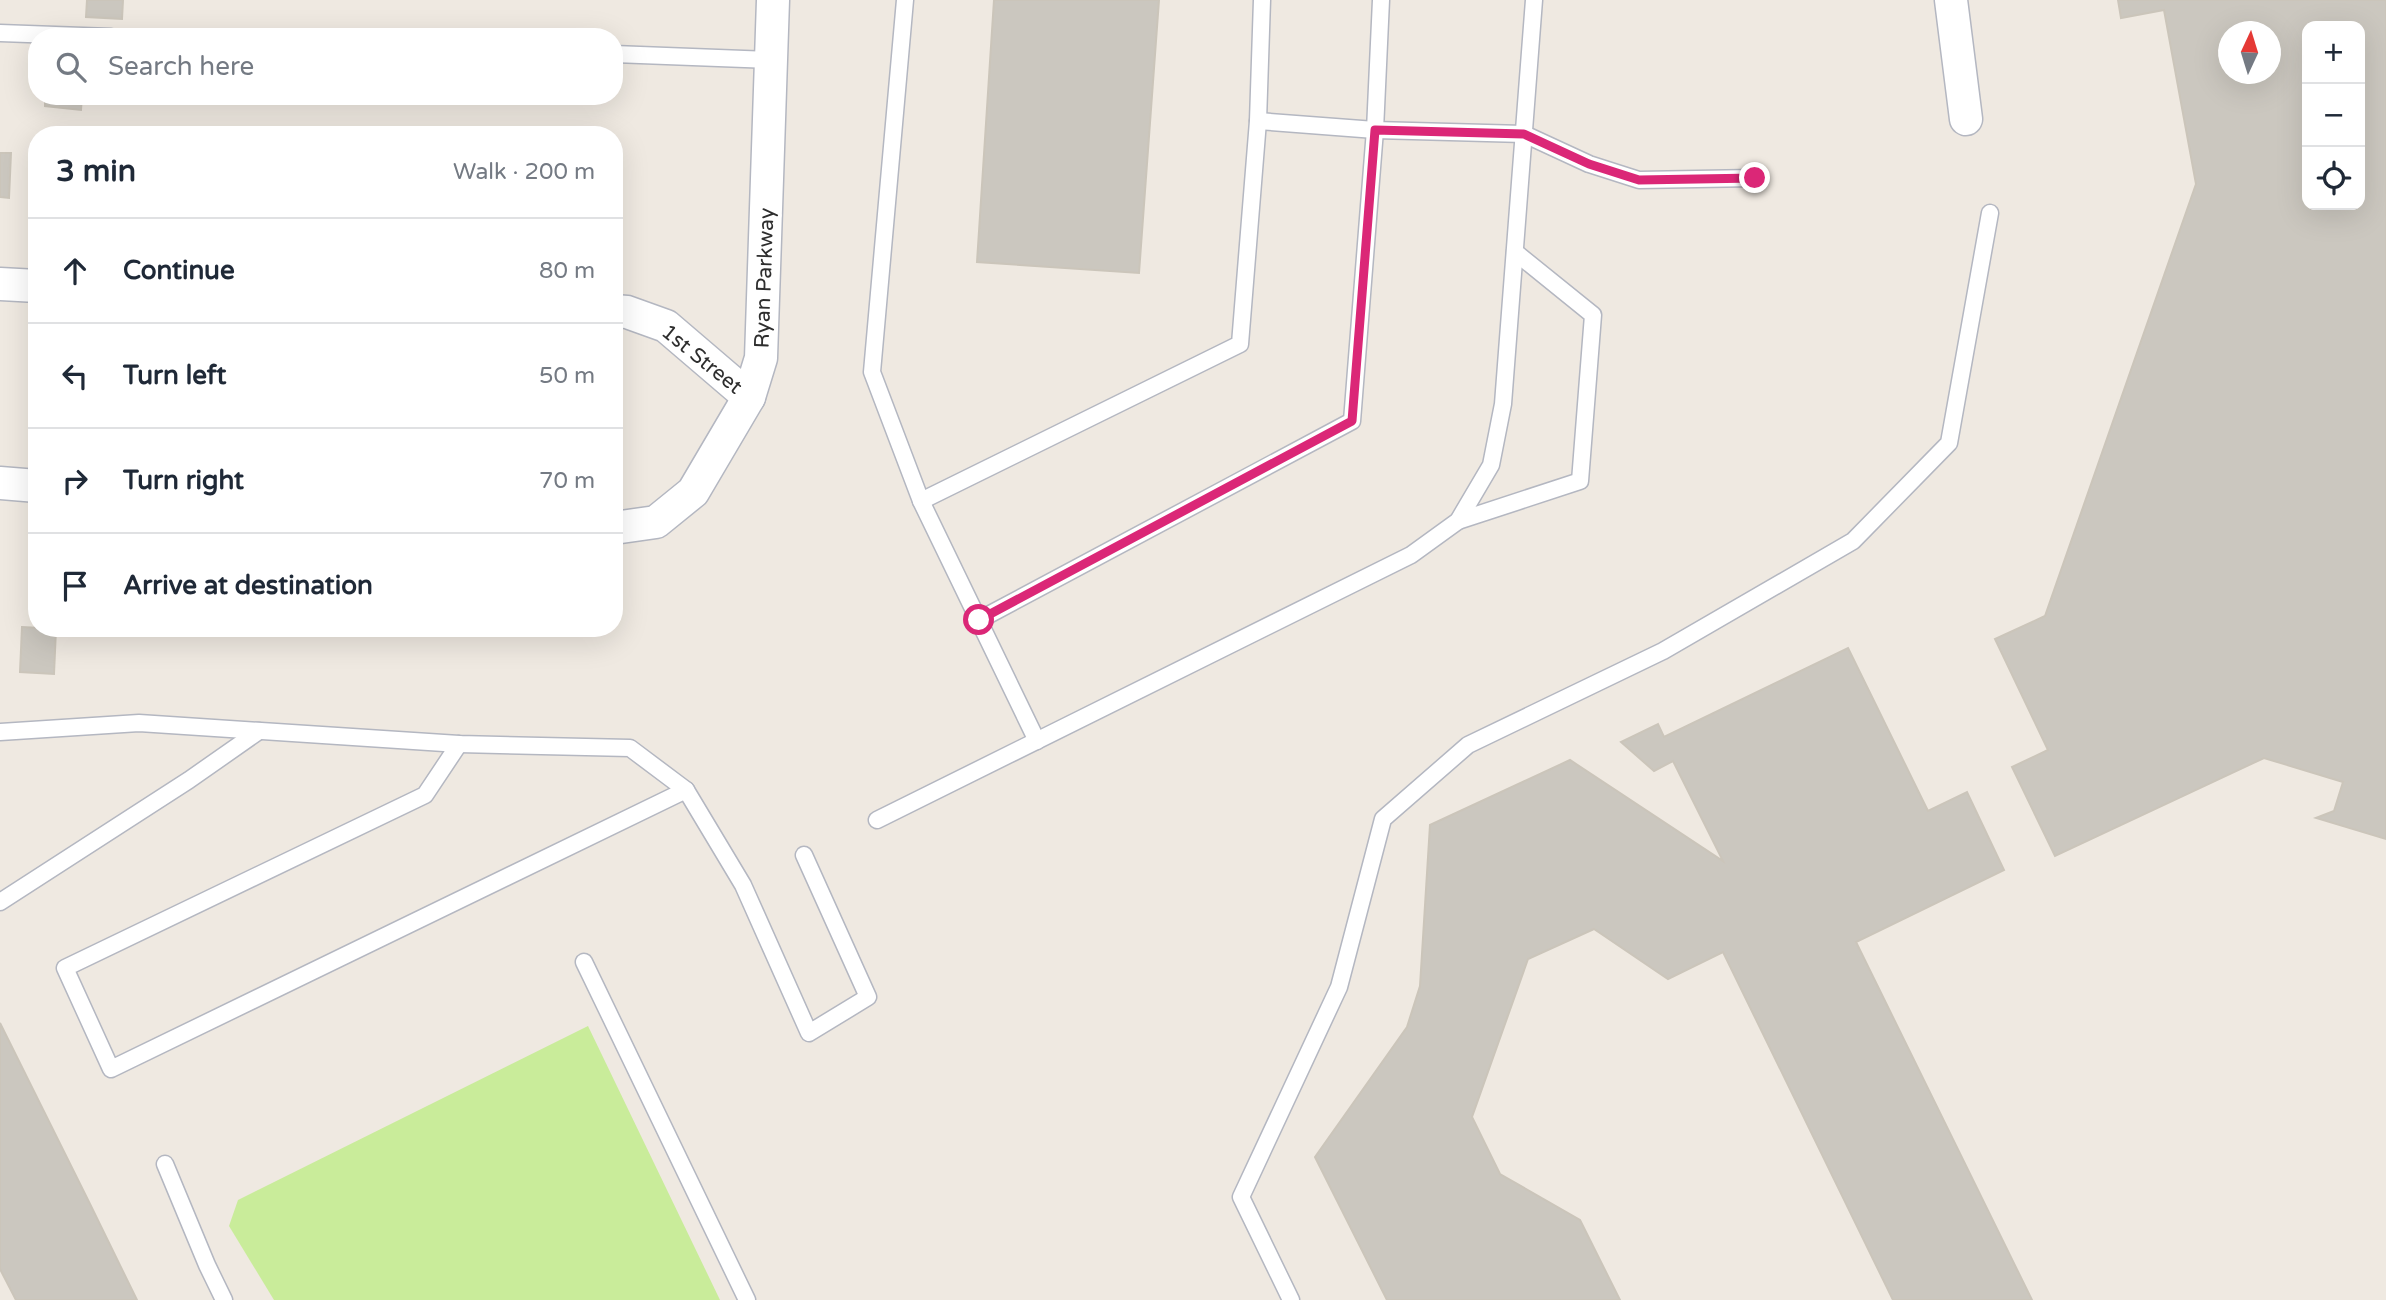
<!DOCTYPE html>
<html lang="en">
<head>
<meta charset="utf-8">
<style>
	:root { --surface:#fff; --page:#f6f6f7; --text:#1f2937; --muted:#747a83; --line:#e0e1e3 }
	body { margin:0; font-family:"Varela Round",sans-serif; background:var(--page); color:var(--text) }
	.controls { position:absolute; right:21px; top:21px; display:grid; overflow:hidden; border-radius:14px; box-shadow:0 7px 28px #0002 }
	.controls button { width:63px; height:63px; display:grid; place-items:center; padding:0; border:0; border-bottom:2px solid var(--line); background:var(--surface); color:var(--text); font:35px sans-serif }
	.compass { position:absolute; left:2218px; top:21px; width:63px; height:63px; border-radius:50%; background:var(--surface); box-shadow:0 7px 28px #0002; rotate:4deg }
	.stop { position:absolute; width:21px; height:21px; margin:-16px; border:5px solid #db2777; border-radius:50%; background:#fff }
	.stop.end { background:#db2777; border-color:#fff; box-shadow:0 2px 7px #0008 }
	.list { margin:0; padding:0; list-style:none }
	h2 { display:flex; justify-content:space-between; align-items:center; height:91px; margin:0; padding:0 28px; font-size:30px }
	h2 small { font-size:23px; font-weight:400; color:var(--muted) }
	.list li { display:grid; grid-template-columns:46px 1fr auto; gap:21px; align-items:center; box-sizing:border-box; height:105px; padding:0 28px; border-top:2px solid var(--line) }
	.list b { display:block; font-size:26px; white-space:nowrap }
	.list em { font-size:23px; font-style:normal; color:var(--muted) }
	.icon { flex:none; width:38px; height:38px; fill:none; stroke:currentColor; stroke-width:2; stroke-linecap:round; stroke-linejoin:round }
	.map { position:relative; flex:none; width:2386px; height:1300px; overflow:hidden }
	.search { position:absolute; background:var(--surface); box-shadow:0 7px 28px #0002; left:28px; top:28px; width:595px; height:77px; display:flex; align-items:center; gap:18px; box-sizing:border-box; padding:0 24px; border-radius:28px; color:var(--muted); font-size:26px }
	.panel { position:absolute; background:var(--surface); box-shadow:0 7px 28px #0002; left:28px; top:126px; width:595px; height:511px; border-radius:28px }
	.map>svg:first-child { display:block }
	.pitch { fill:#c9ec9a }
	.building { fill:#cbc7bf; stroke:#cbc5ba; stroke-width:2; fill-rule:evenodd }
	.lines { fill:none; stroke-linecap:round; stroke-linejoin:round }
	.lane-casing { stroke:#b4b7c1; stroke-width:19 }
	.street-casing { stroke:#b4b7c1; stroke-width:35 }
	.lane { stroke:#fff; stroke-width:16 }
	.street { stroke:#fff; stroke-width:32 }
	.route { stroke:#db2777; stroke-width:9 }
	.labels { text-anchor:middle; stroke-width:7; stroke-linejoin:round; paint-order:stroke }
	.street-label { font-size:21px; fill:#2e2e2e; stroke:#fff }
</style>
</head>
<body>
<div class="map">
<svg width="2386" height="1300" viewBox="0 0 2386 1300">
	<rect width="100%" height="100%" fill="#efe9e1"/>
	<polygon class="pitch" points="588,1026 720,1300 274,1300 229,1226 238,1200"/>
	<g class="building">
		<polygon points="87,0 123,0 122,19 86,17"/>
		<polygon points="994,0 1159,0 1139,273 977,262"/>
		<path d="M2118,0H2386V839L2316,818L2334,811L2343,782L2264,758L2055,856L2012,767L2048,750L1995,639L2045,616L2196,184L2164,10L2121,18ZM2307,26H2360V205H2307ZM2228,32H2270V74H2228Z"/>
		<polygon points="45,96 82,96 81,110 45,106"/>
		<polygon points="0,153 11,153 9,198 0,197"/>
		<polygon points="22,627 56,629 54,674 20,672"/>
		<polygon points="1848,648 1928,811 1967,792 2004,870 1856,942 2032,1300 1893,1300 1723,952 1668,979 1594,929 1528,959 1472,1117 1500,1174 1580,1220 1620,1300 1387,1300 1315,1157 1407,1027 1420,986 1430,825 1570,760 1723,861 1673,761 1654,771 1621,742 1658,724 1664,737"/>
		<polygon points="0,1023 90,1204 137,1300 16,1300 0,1269"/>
	</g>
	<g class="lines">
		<defs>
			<g id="lane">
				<polyline points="905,0 872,372 921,501 1037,741"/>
				<polyline points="0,33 111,37"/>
				<polyline points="614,54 772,60"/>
				<polyline points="1258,121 1375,130 1524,134 1589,164 1639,180 1755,178"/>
				<polyline points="921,501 1240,344 1258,121 1262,0"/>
				<polyline points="1458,521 1580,481 1593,315 1515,252"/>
				<polyline points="979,620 1352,421 1375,130 1381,0"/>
				<polyline points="0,732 139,723 459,744 630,748 686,790 743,885 809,1033 868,997 804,855"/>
				<polyline points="459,744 425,795 65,968 111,1069 686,790"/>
				<polyline points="877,820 1411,555 1458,521 1491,465 1503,404 1534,0"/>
				<polyline points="0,902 189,780 259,731"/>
				<polyline points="584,962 747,1300"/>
				<polyline points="165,1164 207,1265 224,1300"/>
				<polyline points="1291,1300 1241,1197 1339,987 1383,819 1468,745 1663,651 1853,541 1949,443 1990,213"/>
			</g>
			<g id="street">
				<polyline points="1951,0 1966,119"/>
				<polyline points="0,284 37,286"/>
				<polyline points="614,311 627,312 666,326 749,397"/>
				<polyline points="0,483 37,486"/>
				<polyline points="614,528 656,522 693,492 749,397 761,358 773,0"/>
			</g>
		</defs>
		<use href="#lane" class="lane-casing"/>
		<use href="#street" class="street-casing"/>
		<use href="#lane" class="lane"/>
		<use href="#street" class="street"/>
	</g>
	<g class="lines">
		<polyline class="route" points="979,620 1352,421 1375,130 1524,134 1589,164 1639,180 1755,178"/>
	</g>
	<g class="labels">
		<g class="street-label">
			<text transform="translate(764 278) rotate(-88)" y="7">Ryan Parkway</text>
			<text transform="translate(702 359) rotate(39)" y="7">1st Street</text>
		</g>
	</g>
</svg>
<div class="controls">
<button>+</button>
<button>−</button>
<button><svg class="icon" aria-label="locate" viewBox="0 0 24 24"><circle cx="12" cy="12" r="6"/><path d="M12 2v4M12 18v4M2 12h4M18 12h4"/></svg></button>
</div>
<svg class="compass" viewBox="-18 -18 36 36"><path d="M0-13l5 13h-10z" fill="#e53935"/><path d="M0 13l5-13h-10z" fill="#747a83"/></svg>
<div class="stop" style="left:979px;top:620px"></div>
<div class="stop end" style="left:1755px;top:178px"></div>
<div class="search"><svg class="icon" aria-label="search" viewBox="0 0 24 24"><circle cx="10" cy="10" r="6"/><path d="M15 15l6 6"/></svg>Search here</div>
<section class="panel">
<h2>3 min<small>Walk · 200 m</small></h2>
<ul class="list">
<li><svg class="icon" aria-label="ahead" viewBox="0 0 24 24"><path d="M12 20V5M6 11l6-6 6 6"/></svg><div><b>Continue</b></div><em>80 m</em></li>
<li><svg class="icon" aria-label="left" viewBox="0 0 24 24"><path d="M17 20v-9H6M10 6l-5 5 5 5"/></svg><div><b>Turn left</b></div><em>50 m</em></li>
<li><svg class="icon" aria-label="right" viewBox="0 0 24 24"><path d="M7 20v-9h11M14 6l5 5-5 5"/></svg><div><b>Turn right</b></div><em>70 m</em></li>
<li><svg class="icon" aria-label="arrive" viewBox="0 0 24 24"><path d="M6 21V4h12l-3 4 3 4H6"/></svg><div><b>Arrive at destination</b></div></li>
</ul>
</section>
</div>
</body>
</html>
